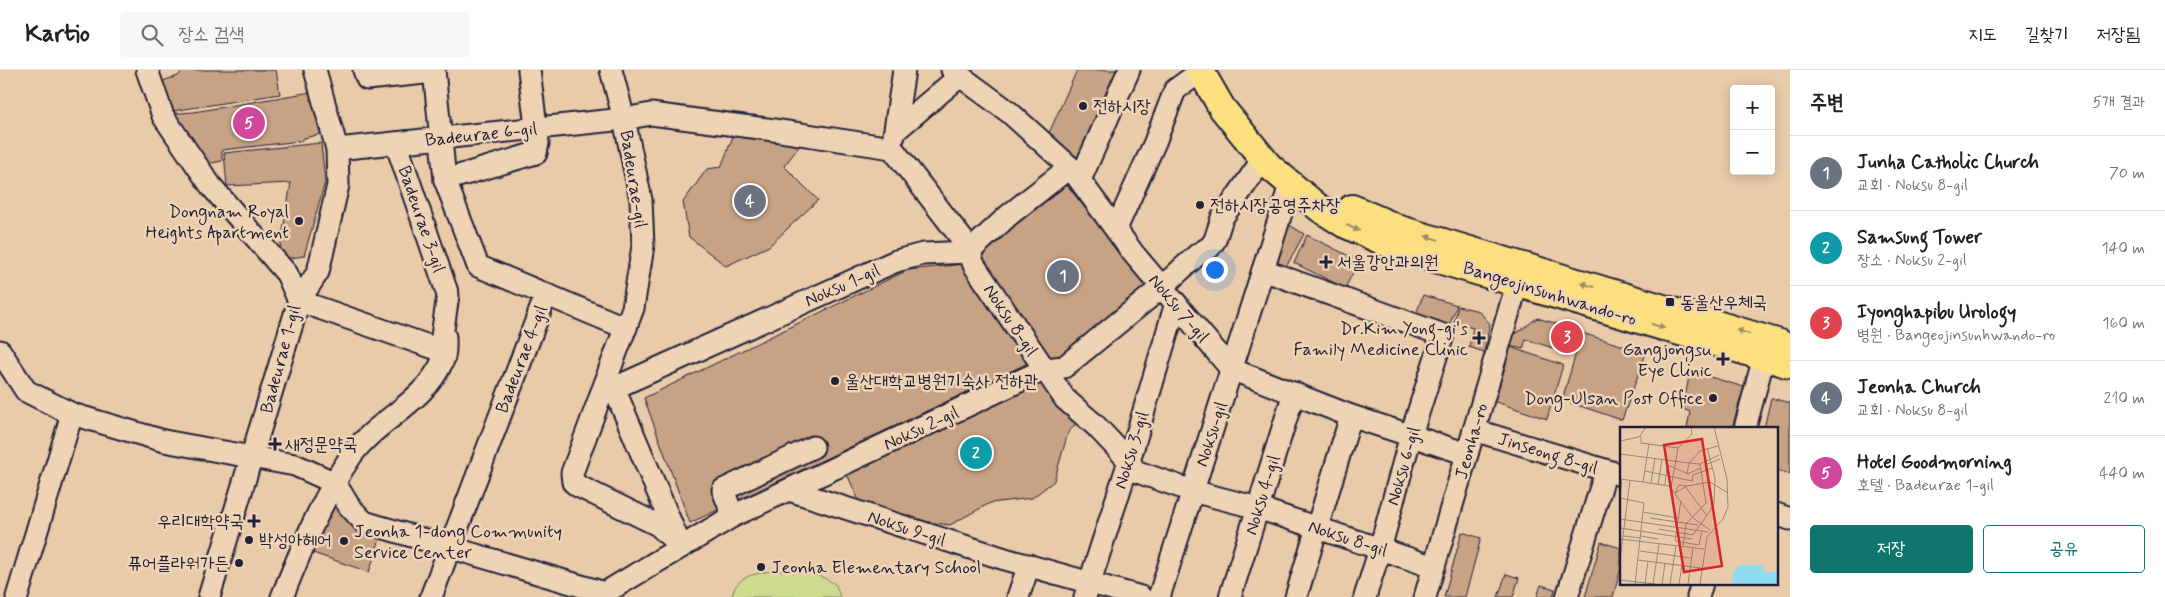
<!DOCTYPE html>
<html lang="ko">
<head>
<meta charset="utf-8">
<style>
	:root { --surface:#fff; --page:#f6f6f6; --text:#202124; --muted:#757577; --line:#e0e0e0; --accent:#0f766e }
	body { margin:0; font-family:Mynerve,"Poor Story",sans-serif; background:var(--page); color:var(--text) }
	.controls { position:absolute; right:15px; top:15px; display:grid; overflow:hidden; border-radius:5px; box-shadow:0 2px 12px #0003 }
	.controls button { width:45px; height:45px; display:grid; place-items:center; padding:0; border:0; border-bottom:1px solid var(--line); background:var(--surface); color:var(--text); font:25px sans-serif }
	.you { position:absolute; left:1214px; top:199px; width:18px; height:18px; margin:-12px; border:4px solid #fff; border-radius:50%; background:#1a73e8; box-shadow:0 0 0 8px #1a73e833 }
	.badge { display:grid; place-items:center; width:32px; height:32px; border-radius:50%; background:var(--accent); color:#fff; font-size:16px; font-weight:700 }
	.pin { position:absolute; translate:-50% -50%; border:2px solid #fff; box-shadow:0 1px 5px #0006 }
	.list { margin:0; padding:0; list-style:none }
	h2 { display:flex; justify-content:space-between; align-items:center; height:65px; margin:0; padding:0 20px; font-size:21px }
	h2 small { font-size:16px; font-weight:400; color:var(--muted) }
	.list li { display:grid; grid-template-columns:32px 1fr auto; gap:15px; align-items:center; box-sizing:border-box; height:75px; padding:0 20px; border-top:1px solid var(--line) }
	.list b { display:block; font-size:19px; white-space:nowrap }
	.list p { margin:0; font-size:16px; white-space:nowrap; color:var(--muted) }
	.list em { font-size:16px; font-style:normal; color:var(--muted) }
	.actions { display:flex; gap:10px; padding:15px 20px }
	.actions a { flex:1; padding:11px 0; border:1px solid var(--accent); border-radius:5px; text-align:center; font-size:18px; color:var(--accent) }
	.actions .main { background:var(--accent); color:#fff }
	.icon { flex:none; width:28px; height:28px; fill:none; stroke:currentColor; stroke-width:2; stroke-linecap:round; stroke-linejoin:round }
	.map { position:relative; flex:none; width:1790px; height:527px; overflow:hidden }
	header { display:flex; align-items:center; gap:30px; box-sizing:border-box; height:70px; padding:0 25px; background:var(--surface); border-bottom:1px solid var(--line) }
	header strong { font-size:24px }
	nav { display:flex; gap:28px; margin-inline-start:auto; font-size:18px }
	.search { width:350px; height:45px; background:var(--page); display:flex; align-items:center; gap:12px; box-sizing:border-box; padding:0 18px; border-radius:5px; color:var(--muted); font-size:19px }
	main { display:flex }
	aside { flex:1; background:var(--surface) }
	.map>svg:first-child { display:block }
	.green { fill:#ccdb8f; stroke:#777e65 }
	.building { fill:#c7a284; stroke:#22223b }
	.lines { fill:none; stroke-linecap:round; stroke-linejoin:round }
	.minor-casing { stroke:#22223b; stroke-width:25 }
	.major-casing { stroke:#22223b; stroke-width:30 }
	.minor { stroke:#eed3b5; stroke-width:21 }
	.major { stroke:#fce080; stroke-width:26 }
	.oneway { fill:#9a8a61 }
	.poi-dot { fill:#22223b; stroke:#eed3b5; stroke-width:2 }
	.labels { text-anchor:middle; stroke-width:5; stroke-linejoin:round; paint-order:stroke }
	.poi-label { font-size:18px; fill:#22223b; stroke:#eed3b5; text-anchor:start }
	.street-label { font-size:18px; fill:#22223b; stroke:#eed3b5 }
	.inset-road { fill:none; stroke:#99877d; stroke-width:1 }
	.view { fill:#d62828; fill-opacity:0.15; stroke:#d62828; stroke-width:2.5 }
	.inset-edge { fill:none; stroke:#22223b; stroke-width:2.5 }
</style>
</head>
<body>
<header>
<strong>Kartio</strong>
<div class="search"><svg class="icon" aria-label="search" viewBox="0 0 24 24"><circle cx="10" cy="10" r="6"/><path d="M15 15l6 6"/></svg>장소 검색</div>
<nav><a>지도</a><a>길찾기</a><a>저장됨</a></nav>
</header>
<main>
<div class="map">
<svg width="1790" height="527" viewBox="0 0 1790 527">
	<rect width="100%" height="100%" fill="#e9caa9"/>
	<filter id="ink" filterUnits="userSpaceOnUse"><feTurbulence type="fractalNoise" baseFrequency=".02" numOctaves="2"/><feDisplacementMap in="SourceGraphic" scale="10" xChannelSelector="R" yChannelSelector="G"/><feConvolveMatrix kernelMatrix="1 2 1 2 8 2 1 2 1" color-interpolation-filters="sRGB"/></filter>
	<g filter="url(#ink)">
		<path class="green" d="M771,501C793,500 817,501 836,515L840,527H732C735,506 754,504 771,501Z"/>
		<g class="building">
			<polygon points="183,0 276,0 280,24 166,42 156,13 178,6"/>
			<polygon points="1077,0 1122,0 1081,92 1045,72"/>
			<polygon points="317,21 330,62 304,68 300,71 222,80 222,91 201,95 166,44 194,42"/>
			<polygon points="734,64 801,74 784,96 818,130 769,176 726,196 689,167 683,132 707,99 721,97"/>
			<polygon points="321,73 325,112 304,186 278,190 291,113 227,116 224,83"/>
			<polygon points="1067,115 1147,218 1065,292 1049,289 979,193 981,182"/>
			<polygon points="1283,151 1304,164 1286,197 1270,190"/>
			<polygon points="1307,165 1359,191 1345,218 1294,193"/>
			<polygon points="964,194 1028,293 690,453 644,328 908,200"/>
			<polygon points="1423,225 1457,235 1447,261 1414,250"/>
			<polygon points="1458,236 1479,241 1490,254 1484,282 1469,277 1473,258 1454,253"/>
			<polygon points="1537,248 1578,260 1573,285 1526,269 1523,279 1510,276 1513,266"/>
			<polygon points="1582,263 1646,283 1622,350 1562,330"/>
			<polygon points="1510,277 1563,295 1547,349 1493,331"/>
			<polygon points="1690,301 1744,317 1732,358 1687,358 1690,342 1683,339"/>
			<polygon points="1047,311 1081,347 1068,363 1054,411 1032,428 990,433 950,455 920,451 861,435 846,402"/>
			<polygon points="1771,328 1790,333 1790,404 1776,400 1776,358 1764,358"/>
			<polygon points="329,429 342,433 382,463 369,502 304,480"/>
			<polygon points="1462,462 1481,468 1465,527 1444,527"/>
			<polygon points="1601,472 1621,478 1621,498 1613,527 1585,527"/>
			<polygon points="1506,504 1519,508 1513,527 1498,527"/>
			<polygon points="1541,515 1555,519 1553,527 1537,527"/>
		</g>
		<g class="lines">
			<defs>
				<g id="minor">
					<polyline points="147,0 163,46 211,116 287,204 299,231 209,527"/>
					<polyline points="315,0 337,79 338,115 318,202 299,231 440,280 448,225 396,73"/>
					<polyline points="364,0 367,9 434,2"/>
					<polyline points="434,0 445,110 478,196 626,258"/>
					<polyline points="611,0 624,49 641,130 643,176 633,238 608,304 681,477"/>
					<polyline points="952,0 1009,42 1070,97 1133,183 1231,299 1351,346 1467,384"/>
					<polyline points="895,61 960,6"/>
					<polyline points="894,66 904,0"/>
					<polyline points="337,79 624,49 651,44 774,60 892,78 966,174 974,195 1065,329 1095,355 1129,391 1135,401 1192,421 1258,438 1434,497"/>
					<polyline points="445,110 536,83 538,73 529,0"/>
					<polyline points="1080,110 1129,0"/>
					<polyline points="1116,159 1155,72 1175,20 1201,1"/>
					<polyline points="1263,200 1443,265 1411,365 1380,479 1365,527"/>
					<polyline points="0,281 26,321 72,344"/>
					<polyline points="606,311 572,403 573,412 578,416 658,455 676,472"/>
					<polyline points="601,324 896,191 923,184 969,182 1009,145 1070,97"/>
					<polyline points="1745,358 1764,287"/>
					<polyline points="1474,360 1621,405"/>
					<polyline points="789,420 1005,489 1141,527"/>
					<polyline points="1776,444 1790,449"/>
					<polyline points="733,446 723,420 813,377"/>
					<polyline points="17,527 72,344 164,371 295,395 335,413 349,436 364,452 605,523"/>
					<path d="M282,527C302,478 321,430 351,386C376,350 425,333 443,290C446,284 445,274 445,267"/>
					<polyline points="431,527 546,225"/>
					<polyline points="598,527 733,446 1045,299 1064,297 1162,217 1197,185 1210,177 1215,170 1222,148 1263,89"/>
					<polyline points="1018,527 1029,495"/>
					<polyline points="1085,527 1129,391 1176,233"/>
					<polyline points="1159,527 1290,115"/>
					<polyline points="1230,527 1294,323"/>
					<polyline points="1296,527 1351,346"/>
					<polyline points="1425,527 1517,214"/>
					<polyline points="1567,527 1606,401"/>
					<polyline points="1698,527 1702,513"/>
				</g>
				<g id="major">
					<polyline points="1200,0 1222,38 1269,96 1319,138 1344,154 1395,177 1790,295"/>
					<polyline points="1352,138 1400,159 1780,273"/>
				</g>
			</defs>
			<use href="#minor" class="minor-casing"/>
			<use href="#major" class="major-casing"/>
			<use href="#minor" class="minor"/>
			<use href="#major" class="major"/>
		</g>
		<defs><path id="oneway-solid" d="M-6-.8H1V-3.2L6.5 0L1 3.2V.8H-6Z" transform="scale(1.25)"/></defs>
		<g class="oneway">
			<use href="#oneway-solid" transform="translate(1353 158) rotate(24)"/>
			<use href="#oneway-solid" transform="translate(1432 168) rotate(-164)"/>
			<use href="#oneway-solid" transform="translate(1588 215) rotate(-163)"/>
			<use href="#oneway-solid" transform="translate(1658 256) rotate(17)"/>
			<use href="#oneway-solid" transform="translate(1743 262) rotate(-163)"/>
		</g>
	</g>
	<g class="poi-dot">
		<circle cx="1083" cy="36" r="5"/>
		<circle cx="1200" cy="135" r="5"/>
		<circle cx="299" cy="151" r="5"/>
		<path d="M1323.5 184.5h5v5h5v5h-5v5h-5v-5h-5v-5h5z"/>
		<rect x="1665" y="227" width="10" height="10" rx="2.5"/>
		<path d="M1476.5 260.5h5v5h5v5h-5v5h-5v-5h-5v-5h5z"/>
		<path d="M1720.5 281.5h5v5h5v5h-5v5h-5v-5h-5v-5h5z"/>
		<circle cx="835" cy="311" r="5"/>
		<circle cx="1713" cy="328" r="5"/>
		<path d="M272.5 366.5h5v5h5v5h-5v5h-5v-5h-5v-5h5z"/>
		<path d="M251.5 443.5h5v5h5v5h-5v5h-5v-5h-5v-5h5z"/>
		<circle cx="249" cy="470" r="5"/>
		<circle cx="344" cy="471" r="5"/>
		<circle cx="239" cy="493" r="5"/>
		<circle cx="761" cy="497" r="5"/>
	</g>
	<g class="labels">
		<g class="poi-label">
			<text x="1093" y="42">전하시장</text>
			<text x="1210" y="141">전하시장공영주차장</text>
			<text x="289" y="147" text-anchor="end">Dongnam Royal<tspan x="289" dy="21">Heights Apartment</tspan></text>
			<text x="1337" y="198">서울강안과의원</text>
			<text x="1680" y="238">동울산우체국</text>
			<text x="1468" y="264" text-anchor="end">Dr.Kim Yong-gi's<tspan x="1468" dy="21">Family Medicine Clinic</tspan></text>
			<text x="1712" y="285" text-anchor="end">Gangjongsu<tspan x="1712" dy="21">Eye Clinic</tspan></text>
			<text x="845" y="317">울산대학교병원기숙사 전하관</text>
			<text x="1703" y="334" text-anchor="end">Dong-Ulsan Post Office</text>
			<text x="285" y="380">새정문약국</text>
			<text x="244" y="457" text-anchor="end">우리대학약국</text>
			<text x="354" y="467">Jeonha 1-dong Community<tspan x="354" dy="21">Service Center</tspan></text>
			<text x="259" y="476">박성아헤어</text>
			<text x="229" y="499" text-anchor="end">퓨어플라워가든</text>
			<text x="771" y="503">Jeonha Elementary School</text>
		</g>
		<g class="street-label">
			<text transform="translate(481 64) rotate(-6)" y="6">Badeurae 6-gil</text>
			<text transform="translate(634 109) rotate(81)" y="6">Badeurae-gil</text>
			<text transform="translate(422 149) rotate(71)" y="6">Badeurae 3-gil</text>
			<text transform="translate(842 215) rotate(-24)" y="6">Noksu 1-gil</text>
			<text transform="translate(1550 223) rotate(17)" y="6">Bangeojinsunhwando-ro</text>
			<text transform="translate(1179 238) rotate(50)" y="6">Noksu 7-gil</text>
			<text transform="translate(1011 250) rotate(56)" y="6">Noksu 8-gil</text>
			<text transform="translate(280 289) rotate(-75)" y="6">Badeurae 1-gil</text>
			<text transform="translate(521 289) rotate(-69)" y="6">Badeurae 4-gil</text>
			<text transform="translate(921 358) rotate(-25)" y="6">Noksu 2-gil</text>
			<text transform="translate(1211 364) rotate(-72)" y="6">Noksu-gil</text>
			<text transform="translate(1471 371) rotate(-74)" y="6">Jeonha-ro</text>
			<text transform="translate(1131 380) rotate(-73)" y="6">Noksu 3-gil</text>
			<text transform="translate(1548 383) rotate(17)" y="6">Jinseong 8-gil</text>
			<text transform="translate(1403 396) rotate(-74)" y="6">Noksu 6-gil</text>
			<text transform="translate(1262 425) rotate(-73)" y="6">Noksu 4-gil</text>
			<text transform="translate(907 458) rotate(18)" y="6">Noksu 9-gil</text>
			<text transform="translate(1348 468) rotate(18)" y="6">Noksu 8-gil</text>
		</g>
	</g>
	<g transform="translate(1620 357)">
		<rect width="158" height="158" fill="#e9caa9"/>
		<path d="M119,138H143V145H157V157H112L113,145Z" fill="#8fdbef"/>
		<path class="inset-road" d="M21,9V16L58,21L51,61M0,14L19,10L26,0M58,21L72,7L71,0M0,27L69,36L80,24L98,19M81,41L67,47L69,36L80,37L99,28M86,43L85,38L100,32M25,44L72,54M0,52L23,55L29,17M23,55L49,59L73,91L90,103M72,55L73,48L93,41M31,56L35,31M38,58L42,32M45,58L47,38L69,47M65,59L87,89M55,66L67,59L90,55L108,66M55,66L59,58L67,59M0,71L24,76L15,157M0,71L2,52M61,73L55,114L79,118L82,104M23,85L58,91M30,91L78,98M0,92L88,105M0,101L72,112M39,102L73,108L90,84L94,76L95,51L87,21M3,109L21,111M21,109L38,112M0,112L84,122M63,120L66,97L86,76L80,37M20,124L71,131M0,133L10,53M18,133L81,141M0,153L35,157M25,157L28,134M33,157L39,117M42,157L45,136M50,157L56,119M59,157L62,138M68,157L73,121M80,157L87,110L103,92L108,80L107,52L94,0"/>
		<path class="view" d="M82,12L102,139L64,145L44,18Z"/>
		<rect width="158" height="158" class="inset-edge"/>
	</g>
</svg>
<div class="controls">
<button>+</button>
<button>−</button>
</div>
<div class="you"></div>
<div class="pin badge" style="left:1063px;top:206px;background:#6b7280">1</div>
<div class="pin badge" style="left:976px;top:383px;background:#0f9aa8">2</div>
<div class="pin badge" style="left:1567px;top:267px;background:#e0444e">3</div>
<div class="pin badge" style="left:750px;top:131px;background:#6b7280">4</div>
<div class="pin badge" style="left:249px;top:53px;background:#d1479c">5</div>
</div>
<aside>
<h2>주변<small>5개 결과</small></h2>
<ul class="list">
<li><span class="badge" style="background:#6b7280">1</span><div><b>Junha Catholic Church</b><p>교회 · Noksu 8-gil</p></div><em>70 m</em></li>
<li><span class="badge" style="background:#0f9aa8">2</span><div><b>Samsung Tower</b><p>장소 · Noksu 2-gil</p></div><em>140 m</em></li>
<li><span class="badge" style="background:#e0444e">3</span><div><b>Iyonghapibu Urology</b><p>병원 · Bangeojinsunhwando-ro</p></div><em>160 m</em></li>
<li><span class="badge" style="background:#6b7280">4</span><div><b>Jeonha Church</b><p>교회 · Noksu 8-gil</p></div><em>210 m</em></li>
<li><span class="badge" style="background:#d1479c">5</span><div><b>Hotel Goodmorning</b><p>호텔 · Badeurae 1-gil</p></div><em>440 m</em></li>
</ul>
<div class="actions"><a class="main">저장</a><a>공유</a></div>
</aside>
</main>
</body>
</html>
